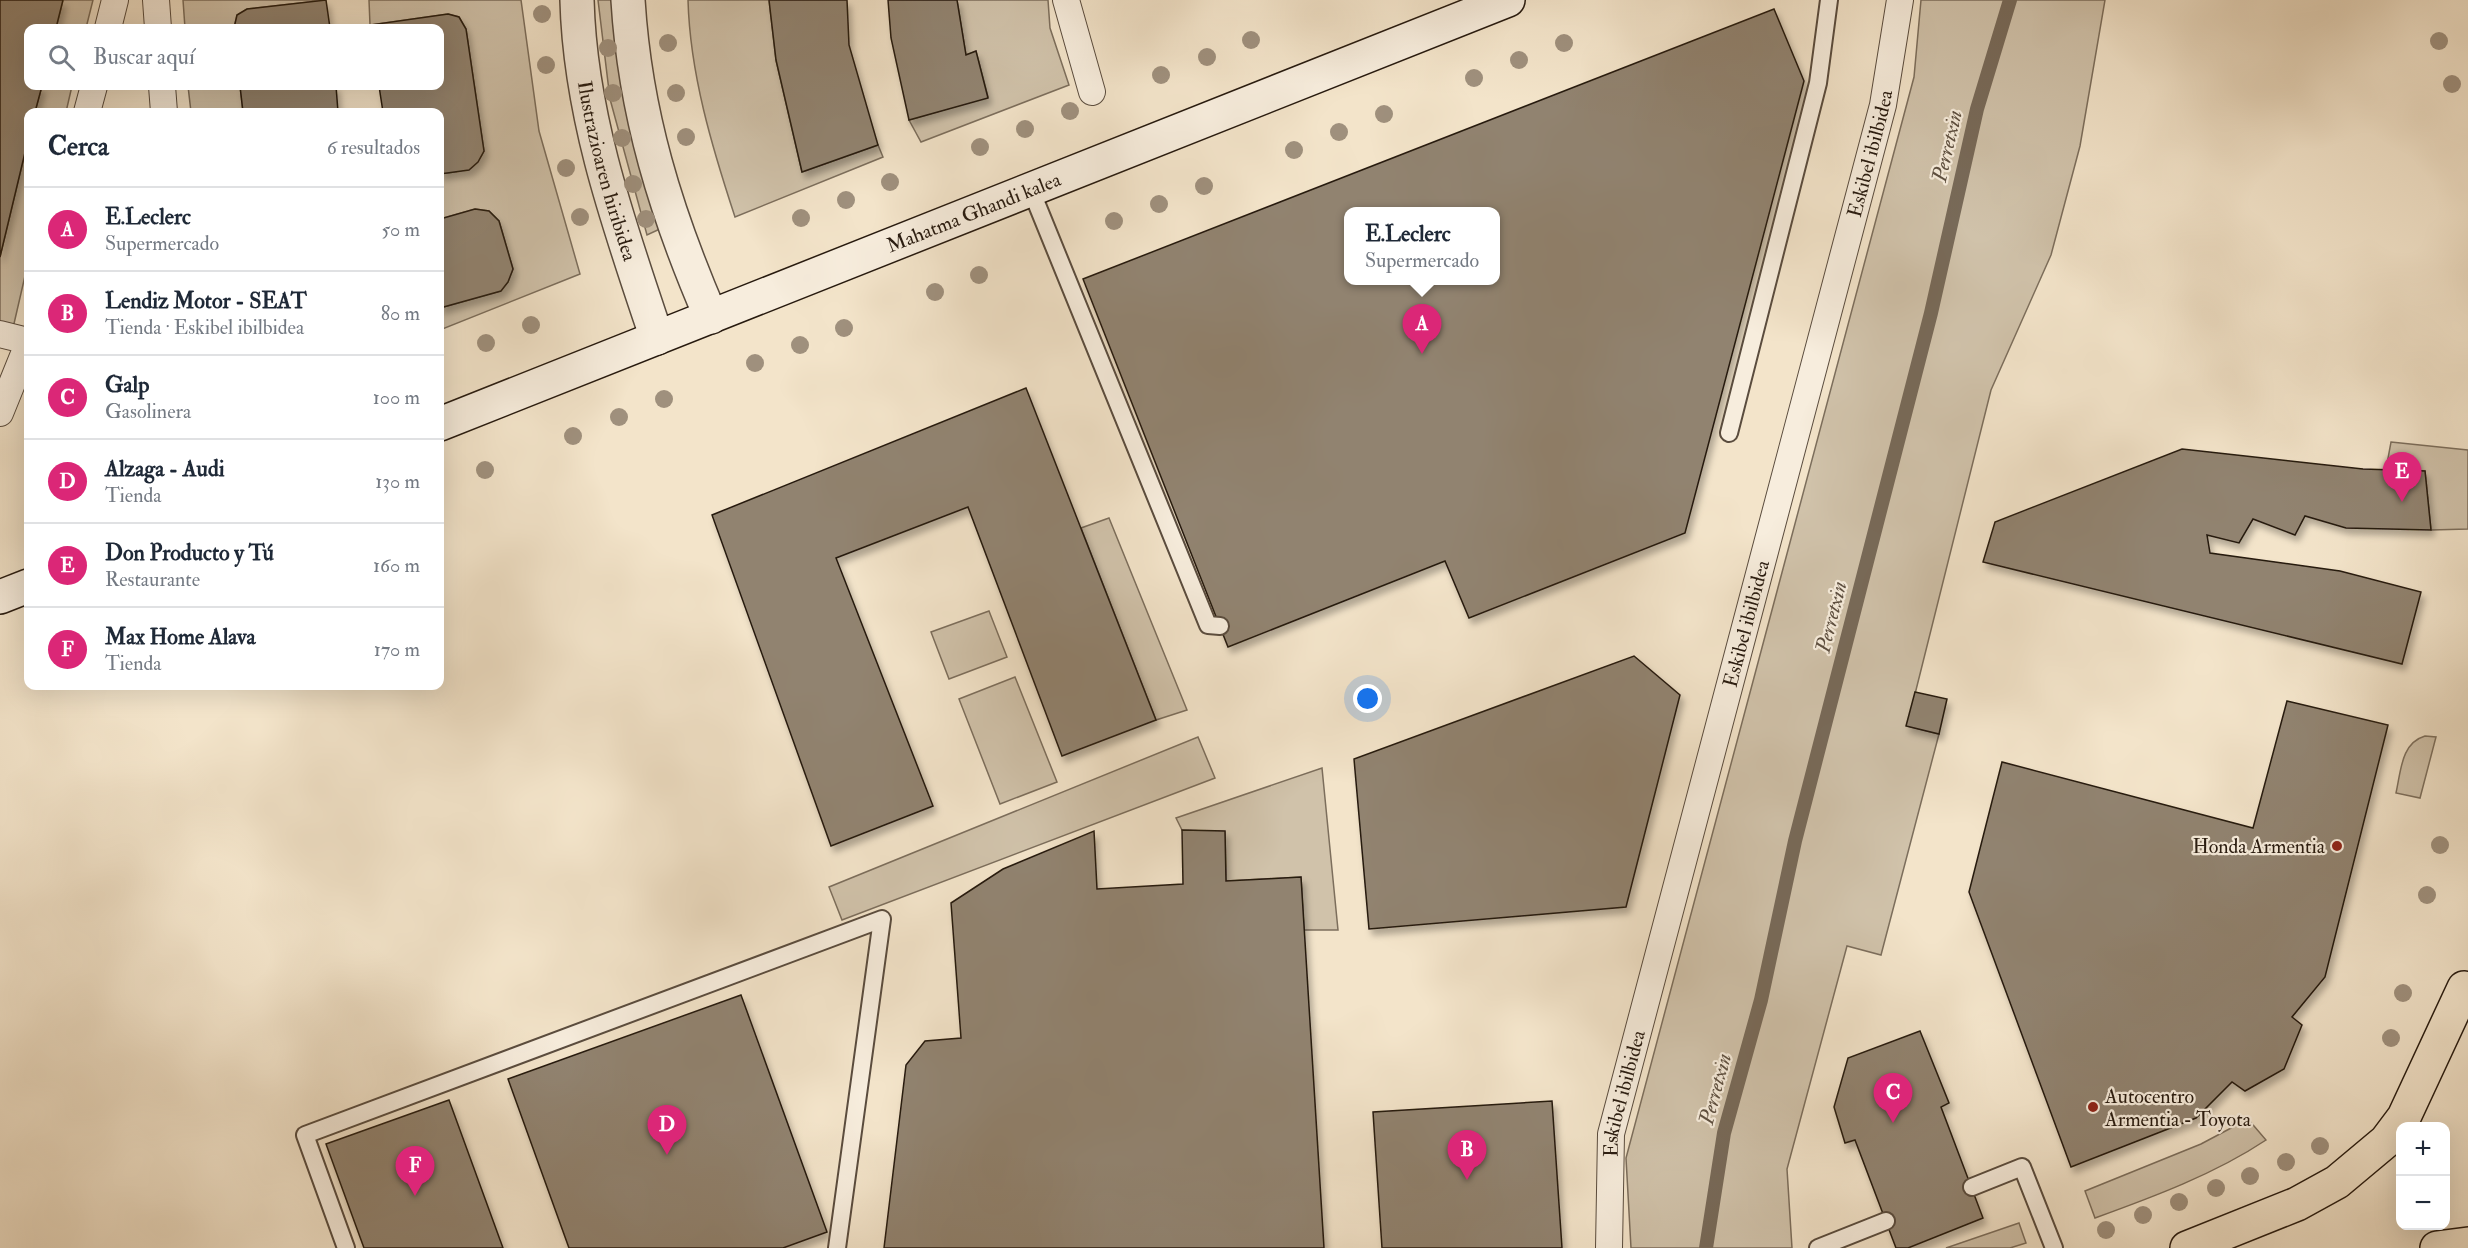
<!DOCTYPE html>
<html lang="es">
<head>
<meta charset="utf-8">
<style>
	:root { --surface:#fff; --page:#f2f2f3; --text:#1f2937; --muted:#747a83; --line:#e0e1e3; --accent:#db2777 }
	body { margin:0; font-family:"IM FELL Double Pica",serif; background:var(--page); color:var(--text) }
	.controls { position:absolute; right:18px; bottom:18px; display:grid; overflow:hidden; border-radius:12px; box-shadow:0 6px 24px #0002 }
	.controls button { width:54px; height:54px; display:grid; place-items:center; padding:0; border:0; border-bottom:2px solid var(--line); background:var(--surface); color:var(--text); font:30px sans-serif }
	.you { position:absolute; left:1368px; top:699px; width:21px; height:21px; margin:-15px; border:4px solid #fff; border-radius:50%; background:#1a73e8; box-shadow:0 0 0 9px #1a73e833 }
	.badge { display:grid; place-items:center; width:39px; height:39px; border-radius:50%; background:var(--accent); color:#fff; font-size:20px; font-weight:700 }
	.pin { position:absolute; translate:-50% -50px; filter:drop-shadow(0 2px 3px #0008) }
	.pin::after { content:''; position:absolute; top:32px; width:21px; height:18px; background:inherit; clip-path:polygon(0 0,100% 0,50% 100%) }
	.popup { position:absolute; left:1344px; top:207px; width:156px; height:78px; box-sizing:border-box; display:grid; place-content:center; border-radius:12px; background:var(--surface); filter:drop-shadow(0 2px 4px #0005); font-size:20px; white-space:nowrap; color:var(--muted) }
	.popup b { font-size:22px; color:var(--text) }
	.popup::after { content:''; position:absolute; left:50%; top:100%; margin-left:-12px; border:12px solid transparent; border-top-color:var(--surface) }
	.list { margin:0; padding:0; list-style:none }
	h2 { display:flex; justify-content:space-between; align-items:center; height:78px; margin:0; padding:0 24px; font-size:26px }
	h2 small { font-size:20px; font-weight:400; color:var(--muted) }
	.list li { display:grid; grid-template-columns:39px 1fr auto; gap:18px; align-items:center; box-sizing:border-box; height:84px; padding:0 24px; border-top:2px solid var(--line) }
	.list b { display:block; font-size:22px; white-space:nowrap }
	.list p { margin:0; font-size:20px; white-space:nowrap; color:var(--muted) }
	.list em { font-size:20px; font-style:normal; color:var(--muted) }
	.icon { flex:none; width:33px; height:33px; fill:none; stroke:currentColor; stroke-width:2; stroke-linecap:round; stroke-linejoin:round }
	.map { position:relative; flex:none; width:2468px; height:1248px; overflow:hidden }
	.search { position:absolute; background:var(--surface); box-shadow:0 6px 24px #0002; left:24px; top:24px; width:420px; height:66px; display:flex; align-items:center; gap:15px; box-sizing:border-box; padding:0 21px; border-radius:12px; color:var(--muted); font-size:22px }
	.panel { position:absolute; background:var(--surface); box-shadow:0 6px 24px #0002; left:24px; top:108px; width:420px; height:582px; border-radius:12px }
	.map>svg:first-child { display:block }
	.green { fill:#d0c2aa; stroke:#7c6e5c; stroke-width:1.5 }
	.lines { fill:none; stroke-linecap:round; stroke-linejoin:round }
	.stream { stroke:#786a59; stroke-width:14 }
	.building { fill:#918370; stroke:#271a0f; stroke-width:1.5; fill-rule:evenodd; filter:url(#shadow) }
	.service-casing { stroke:#5a4c3e; stroke-width:20 }
	.pedestrian-casing { stroke:#5a4c3e; stroke-width:28 }
	.minor-casing { stroke:#5a4c3e; stroke-width:36 }
	.secondary-casing { stroke:#271a0f; stroke-width:36 }
	.primary-casing { stroke:#271a0f; stroke-width:36 }
	.service { stroke:#f7eddd; stroke-width:16 }
	.pedestrian { stroke:#f7eddd; stroke-width:26 }
	.minor { stroke:#f7eddd; stroke-width:33 }
	.secondary { stroke:#f7eddd; stroke-width:33 }
	.primary { stroke:#f3e4ca; stroke-width:33 }
	.tree { fill:#9f907d }
	.poi-dot { fill:#8f2418; stroke:#f7eddd; stroke-width:2 }
	.labels { text-anchor:middle; stroke-width:4.5; stroke-linejoin:round; paint-order:stroke }
	.street-label { font-size:20px; fill:#271a0f; stroke:#f7eddd }
	.poi-label { font-size:20px; fill:#271a0f; stroke:#f7eddd; text-anchor:end }
	.water-label { font-size:21px; font-style:italic; fill:#5d4f40; stroke:#f7eddd }
</style>
</head>
<body>
<div class="map">
<svg width="2468" height="1248" viewBox="0 0 2468 1248">
	<defs>
		<filter id="shadow"><feDropShadow dx="3.5" dy="6" stdDeviation="3" flood-color="#0004"/></filter>
	</defs>
	<rect width="100%" height="100%" fill="#f3e4ca"/>
	<filter id="stains"><feTurbulence type="fractalNoise" baseFrequency=".00333" numOctaves="4"/><feColorMatrix values="0 0 0 0 .2 0 0 0 0 .09 0 0 0 0 .02 0 0 0 .5 -.17"/></filter>
	<radialGradient id="worn" r=".72"><stop offset=".6" stop-color="#630" stop-opacity="0"/><stop offset="1" stop-color="#630" stop-opacity=".3"/></radialGradient>
	<g class="green">
		<polygon points="63,0 93,0 86,28 56,28"/>
		<polygon points="183,0 326,0 247,9 237,15 234,28 185,28"/>
		<path d="M369,0H521L539,131L580,274L440,330V308L500,291L508,282L513,269L499,221L489,211L475,209L440,219V174C461,171 474,172 484,151L466,29L459,17L448,14L370,25Z"/>
		<polygon points="598,0 614,0 622,92 662,228 647,235 610,99"/>
		<path d="M688,0H769L776,60L802,172L878,145L883,157L735,217C712,147 690,74 688,0Z"/>
		<polygon points="957,0 1048,0 1050,28 1069,85 921,142 909,120 988,97 976,51 966,55"/>
		<polygon points="1921,0 2105,0 2080,146 2051,255 1991,390 1907,726 1939,734 1881,955 1847,946 1787,1169 1792,1248 1631,1248 1626,1158 1914,77"/>
		<polygon points="42,86 72,86 66,112 35,112"/>
		<polygon points="188,86 240,86 243,112 191,112"/>
		<polygon points="28,140 28,263 13,328 0,325 0,257"/>
		<polygon points="2391,442 2468,450 2468,529 2431,530 2425,471 2386,469"/>
		<polygon points="1109,518 1187,710 1156,720 1081,528"/>
		<polygon points="989,611 1007,657 949,679 931,632"/>
		<polygon points="1015,677 1057,782 1000,804 959,699"/>
		<path d="M2425,736L2436,737L2420,798L2396,793C2401,771 2401,743 2425,736Z"/>
		<polygon points="1198,737 1215,778 842,920 829,887"/>
		<polygon points="1322,768 1338,930 1304,930 1301,877 1226,881 1225,832 1182,830 1176,818"/>
		<path d="M2248,1119L2266,1140C2215,1174 2153,1197 2095,1218L2085,1191L2201,1144Z"/>
		<polygon points="2019,1223 2026,1243 2010,1248 1946,1248"/>
	</g>
	<g class="lines">
		<polyline class="stream" points="1706,1248 1724,1133 1761,1000 1795,841 1931,313 1977,109 2010,0"/>
	</g>
	<g class="building">
		<polygon points="0,0 63,0 56,28 28,28 28,86 42,86 35,112 28,112 28,140 0,257"/>
		<polygon points="326,0 330,28 234,28 237,15 247,9"/>
		<polygon points="769,0 847,0 849,45 878,145 802,172 776,60"/>
		<polygon points="888,0 957,0 966,55 976,51 988,98 909,120 891,38"/>
		<path d="M1774,9L1804,81L1685,533L1469,618L1445,561L1228,647L1083,279ZM1348,212H1496V280H1348Z"/>
		<polygon points="448,14 459,17 466,29 484,151 478,162 469,170 440,174 440,112 383,112 379,86 440,86 440,28 371,28 370,25"/>
		<polygon points="240,86 336,86 338,112 243,112"/>
		<polygon points="475,209 489,211 499,221 513,269 508,282 501,291 440,308 440,219"/>
		<polygon points="1026,388 1156,720 1062,756 968,507 836,558 933,806 831,846 712,515"/>
		<polygon points="2182,449 2363,469 2425,471 2431,530 2346,528 2305,516 2295,535 2253,519 2239,543 2207,535 2210,553 2340,571 2421,592 2402,664 1983,562 1995,522"/>
		<polygon points="1634,656 1680,695 1626,907 1369,929 1354,759"/>
		<polygon points="1915,692 1947,699 1939,734 1906,726"/>
		<polygon points="2287,701 2388,725 2325,977 2292,1017 2302,1025 2284,1069 2245,1091 2232,1082 2196,1118 2071,1167 1969,892 2002,762 2253,828"/>
		<polygon points="1182,830 1225,831 1226,881 1301,877 1324,1248 884,1248 906,1065 925,1041 961,1038 951,903 1003,869 1094,831 1097,889 1183,884"/>
		<polygon points="741,995 827,1232 783,1248 569,1248 508,1079"/>
		<polygon points="1920,1031 1949,1103 1941,1107 1983,1218 1908,1248 1896,1248 1855,1140 1845,1143 1834,1107 1848,1058"/>
		<polygon points="449,1100 503,1248 364,1248 326,1144"/>
		<polygon points="1552,1101 1562,1248 1382,1248 1373,1112"/>
	</g>
	<g class="lines">
		<defs>
			<g id="service">
				<polyline points="1031,190 1208,625 1220,626"/>
				<polyline points="1729,433 1818,83 1829,0"/>
				<polyline points="1972,1187 2022,1167 2054,1248"/>
				<polyline points="346,1248 305,1135 882,919 837,1248"/>
				<polyline points="1818,1248 1886,1221"/>
			</g>
			<g id="pedestrian">
				<polyline points="156,0 158,28"/>
				<polyline points="1066,0 1092,92"/>
				<polyline points="108,28 115,0"/>
				<polyline points="162,86 164,112"/>
				<polyline points="87,112 94,86"/>
				<polyline points="0,334 28,341"/>
				<polyline points="0,413 28,344"/>
				<path id="s1" d="M1609,1248L1611,1134L1883,105L1900,0"/>
			</g>
			<g id="minor">
				<path id="s2" d="M577,0C580,117 620,228 657,338"/>
				<path d="M628,0C635,114 666,213 711,317"/>
			</g>
			<g id="secondary">
				<path id="s3" d="M440,424L1508,0"/>
				<polyline points="0,597 28,586"/>
			</g>
			<g id="primary">
				<polyline points="2187,1248 2297,1204 2337,1182 2386,1141 2404,1117 2464,988"/>
				<polyline points="2437,1248 2468,1244"/>
			</g>
		</defs>
		<use href="#service" class="service-casing"/>
		<use href="#pedestrian" class="pedestrian-casing"/>
		<use href="#minor" class="minor-casing"/>
		<use href="#secondary" class="secondary-casing"/>
		<use href="#primary" class="primary-casing"/>
		<use href="#service" class="service"/>
		<use href="#pedestrian" class="pedestrian"/>
		<use href="#minor" class="minor"/>
		<use href="#secondary" class="secondary"/>
		<use href="#primary" class="primary"/>
	</g>
	<g class="tree">
		<circle cx="542" cy="14" r="9"/>
		<circle cx="1251" cy="40" r="9"/>
		<circle cx="2439" cy="41" r="9"/>
		<circle cx="668" cy="43" r="9"/>
		<circle cx="1564" cy="43" r="9"/>
		<circle cx="608" cy="48" r="9"/>
		<circle cx="1207" cy="57" r="9"/>
		<circle cx="1519" cy="60" r="9"/>
		<circle cx="546" cy="65" r="9"/>
		<circle cx="1161" cy="75" r="9"/>
		<circle cx="1474" cy="78" r="9"/>
		<circle cx="2452" cy="84" r="9"/>
		<circle cx="613" cy="93" r="9"/>
		<circle cx="676" cy="93" r="9"/>
		<circle cx="1070" cy="111" r="9"/>
		<circle cx="1384" cy="114" r="9"/>
		<circle cx="1025" cy="129" r="9"/>
		<circle cx="1339" cy="132" r="9"/>
		<circle cx="686" cy="137" r="9"/>
		<circle cx="622" cy="138" r="9"/>
		<circle cx="980" cy="147" r="9"/>
		<circle cx="1294" cy="150" r="9"/>
		<circle cx="566" cy="168" r="9"/>
		<circle cx="890" cy="182" r="9"/>
		<circle cx="633" cy="184" r="9"/>
		<circle cx="1204" cy="186" r="9"/>
		<circle cx="846" cy="200" r="9"/>
		<circle cx="1159" cy="204" r="9"/>
		<circle cx="580" cy="217" r="9"/>
		<circle cx="801" cy="218" r="9"/>
		<circle cx="646" cy="219" r="9"/>
		<circle cx="1114" cy="221" r="9"/>
		<circle cx="979" cy="275" r="9"/>
		<circle cx="935" cy="292" r="9"/>
		<circle cx="531" cy="325" r="9"/>
		<circle cx="844" cy="328" r="9"/>
		<circle cx="486" cy="343" r="9"/>
		<circle cx="800" cy="345" r="9"/>
		<circle cx="755" cy="363" r="9"/>
		<circle cx="664" cy="399" r="9"/>
		<circle cx="619" cy="417" r="9"/>
		<circle cx="573" cy="436" r="9"/>
		<circle cx="485" cy="470" r="9"/>
		<circle cx="2440" cy="845" r="9"/>
		<circle cx="2427" cy="895" r="9"/>
		<circle cx="2403" cy="993" r="9"/>
		<circle cx="2391" cy="1038" r="9"/>
		<circle cx="2320" cy="1146" r="9"/>
		<circle cx="2286" cy="1162" r="9"/>
		<circle cx="2250" cy="1176" r="9"/>
		<circle cx="2216" cy="1188" r="9"/>
		<circle cx="2179" cy="1202" r="9"/>
		<circle cx="2143" cy="1215" r="9"/>
		<circle cx="2106" cy="1230" r="9"/>
	</g>
	<g class="poi-dot">
		<circle cx="2337" cy="846" r="6"/>
		<circle cx="2093" cy="1107" r="6"/>
	</g>
	<g class="labels">
		<g class="street-label">
			<text dy="7" stroke="none"><textPath href="#s1" startOffset="1128">Eskibel ibilbidea</textPath></text>
			<text dy="7" stroke="none"><textPath href="#s2" startOffset="174">Ilustrazioaren hiribidea</textPath></text>
			<text dy="7" stroke="none"><textPath href="#s3" startOffset="574">Mahatma Ghandi kalea</textPath></text>
			<text dy="7" stroke="none"><textPath href="#s1" startOffset="642">Eskibel ibilbidea</textPath></text>
			<text dy="7" stroke="none"><textPath href="#s1" startOffset="156">Eskibel ibilbidea</textPath></text>
		</g>
		<g class="poi-label">
			<text x="2325" y="853">Honda Armentia</text>
			<text x="2105" y="1103" text-anchor="start">Autocentro<tspan x="2105" dy="23">Armentia - Toyota</tspan></text>
		</g>
		<g class="water-label">
			<text transform="translate(1947 146) rotate(-77)" y="7">Perretxin</text>
			<text transform="translate(1831 617) rotate(-76)" y="7">Perretxin</text>
			<text transform="translate(1715 1089) rotate(-75)" y="7">Perretxin</text>
		</g>
	</g>
	<rect width="100%" height="100%" filter="url(#stains)"/>
	<rect width="100%" height="100%" fill="url(#worn)"/>
</svg>
<div class="controls">
<button>+</button>
<button>−</button>
</div>
<div class="you"></div>
<div class="pin badge" style="left:1422px;top:354px">A</div>
<div class="popup"><b>E.Leclerc</b>Supermercado</div>
<div class="pin badge" style="left:1467px;top:1180px">B</div>
<div class="pin badge" style="left:1893px;top:1123px">C</div>
<div class="pin badge" style="left:667px;top:1155px">D</div>
<div class="pin badge" style="left:2402px;top:502px">E</div>
<div class="pin badge" style="left:415px;top:1196px">F</div>
<div class="search"><svg class="icon" aria-label="search" viewBox="0 0 24 24"><circle cx="10" cy="10" r="6"/><path d="M15 15l6 6"/></svg>Buscar aquí</div>
<section class="panel">
<h2>Cerca<small>6 resultados</small></h2>
<ul class="list">
<li><span class="badge">A</span><div><b>E.Leclerc</b><p>Supermercado</p></div><em>50 m</em></li>
<li><span class="badge">B</span><div><b>Lendiz Motor - SEAT</b><p>Tienda · Eskibel ibilbidea</p></div><em>80 m</em></li>
<li><span class="badge">C</span><div><b>Galp</b><p>Gasolinera</p></div><em>100 m</em></li>
<li><span class="badge">D</span><div><b>Alzaga - Audi</b><p>Tienda</p></div><em>130 m</em></li>
<li><span class="badge">E</span><div><b>Don Producto y Tú</b><p>Restaurante</p></div><em>160 m</em></li>
<li><span class="badge">F</span><div><b>Max Home Alava</b><p>Tienda</p></div><em>170 m</em></li>
</ul>
</section>
</div>
</body>
</html>
